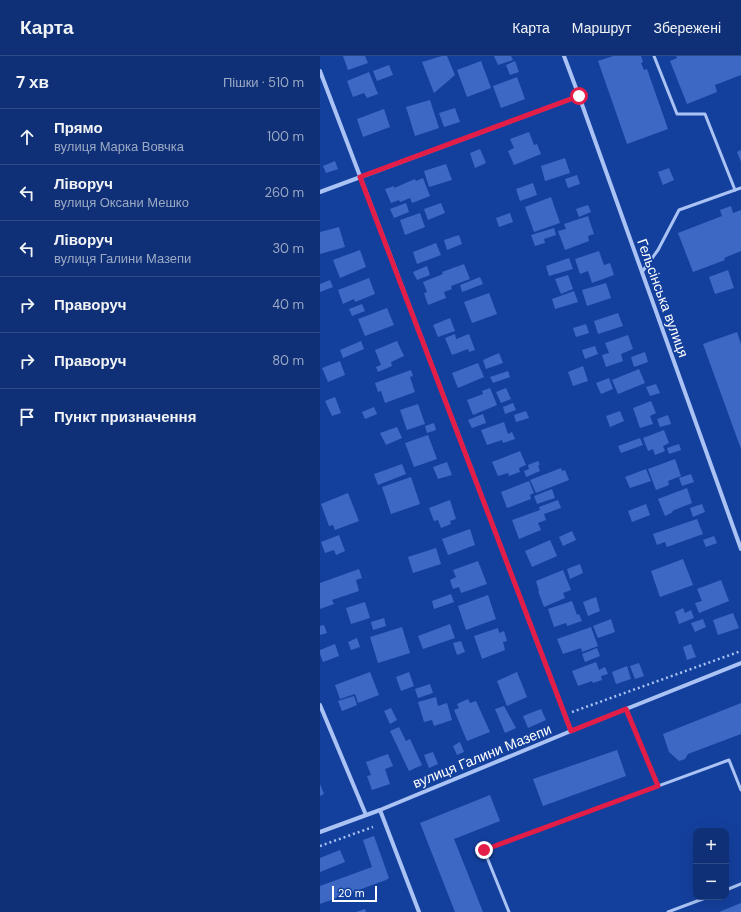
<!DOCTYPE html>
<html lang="uk">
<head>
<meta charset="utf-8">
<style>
	:root { --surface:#0f3076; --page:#1d3c7e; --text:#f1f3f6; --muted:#9ba9c5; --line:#2f4b88 }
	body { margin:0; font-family:"DM Sans",sans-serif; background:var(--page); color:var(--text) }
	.controls { position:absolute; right:12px; bottom:12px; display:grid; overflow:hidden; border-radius:8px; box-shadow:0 4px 16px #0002 }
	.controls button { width:36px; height:36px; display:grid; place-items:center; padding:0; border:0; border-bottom:1px solid var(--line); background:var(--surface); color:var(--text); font:20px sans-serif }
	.scale { position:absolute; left:12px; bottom:10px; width:45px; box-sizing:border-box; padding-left:4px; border:2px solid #fff; border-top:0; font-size:11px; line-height:14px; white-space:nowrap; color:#fff; -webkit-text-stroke:3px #14409d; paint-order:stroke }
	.stop { position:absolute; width:12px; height:12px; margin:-9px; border:3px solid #e11d48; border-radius:50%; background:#fff }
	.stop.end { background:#e11d48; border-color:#fff; box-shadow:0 1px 4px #0008 }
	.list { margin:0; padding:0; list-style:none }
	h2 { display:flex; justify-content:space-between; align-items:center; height:52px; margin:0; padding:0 16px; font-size:17px }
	h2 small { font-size:13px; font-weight:400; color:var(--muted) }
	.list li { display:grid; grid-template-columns:26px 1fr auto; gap:12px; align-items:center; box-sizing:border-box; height:56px; padding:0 16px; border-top:1px solid var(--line) }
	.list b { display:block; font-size:15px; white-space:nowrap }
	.list p { margin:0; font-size:13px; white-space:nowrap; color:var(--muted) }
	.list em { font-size:13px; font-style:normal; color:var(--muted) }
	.icon { flex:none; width:22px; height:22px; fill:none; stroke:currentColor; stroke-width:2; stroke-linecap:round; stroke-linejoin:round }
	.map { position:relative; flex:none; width:421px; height:856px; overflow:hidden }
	header { display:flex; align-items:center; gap:24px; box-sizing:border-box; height:56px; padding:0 20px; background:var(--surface); border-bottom:1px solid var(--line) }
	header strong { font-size:19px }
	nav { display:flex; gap:22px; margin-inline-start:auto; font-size:14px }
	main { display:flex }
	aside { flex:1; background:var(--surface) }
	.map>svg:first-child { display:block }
	.building { fill:#3d69c4 }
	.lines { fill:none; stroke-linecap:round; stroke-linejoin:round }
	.path { stroke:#aac3f4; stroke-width:2.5; stroke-dasharray:2 3; stroke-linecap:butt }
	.service { stroke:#aac3f4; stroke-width:3 }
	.minor { stroke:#aac3f4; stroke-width:4 }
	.route { stroke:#e11d48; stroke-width:5 }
	.labels { text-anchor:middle; stroke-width:3; stroke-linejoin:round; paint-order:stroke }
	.street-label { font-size:14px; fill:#fff; stroke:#14409d }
</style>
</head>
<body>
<header>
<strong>Карта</strong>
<nav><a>Карта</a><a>Маршрут</a><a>Збережені</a></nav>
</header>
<main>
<aside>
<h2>7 хв<small>Пішки · 510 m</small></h2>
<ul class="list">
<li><svg class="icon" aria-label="ahead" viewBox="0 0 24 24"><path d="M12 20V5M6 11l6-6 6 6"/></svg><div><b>Прямо</b><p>вулиця Марка Вовчка</p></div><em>100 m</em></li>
<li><svg class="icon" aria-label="left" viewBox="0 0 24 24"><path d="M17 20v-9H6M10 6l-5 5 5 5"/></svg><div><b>Ліворуч</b><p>вулиця Оксани Мешко</p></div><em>260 m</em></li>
<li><svg class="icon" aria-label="left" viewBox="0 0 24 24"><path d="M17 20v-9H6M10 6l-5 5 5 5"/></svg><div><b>Ліворуч</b><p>вулиця Галини Мазепи</p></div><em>30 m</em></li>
<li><svg class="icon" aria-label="right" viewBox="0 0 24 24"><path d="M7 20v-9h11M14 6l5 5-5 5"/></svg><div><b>Праворуч</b></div><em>40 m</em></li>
<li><svg class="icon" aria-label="right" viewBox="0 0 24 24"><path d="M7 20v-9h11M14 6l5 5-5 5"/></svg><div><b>Праворуч</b></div><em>80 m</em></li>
<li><svg class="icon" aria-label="arrive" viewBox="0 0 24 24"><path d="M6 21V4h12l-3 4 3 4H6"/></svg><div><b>Пункт призначення</b></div></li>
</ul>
</aside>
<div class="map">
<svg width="421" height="856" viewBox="0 0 421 856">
	<rect width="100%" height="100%" fill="#14409d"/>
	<g class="building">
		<polygon points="23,0 45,0 48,7 28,14"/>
		<polygon points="122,0 127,0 135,19 114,37 102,6"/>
		<polygon points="174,0 191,0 193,4 178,9"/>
		<polygon points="293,0 321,0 323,6 321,7 324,14 327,13 348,73 307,88 278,5"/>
		<polygon points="356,0 421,0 421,19 395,29 397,36 367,48 350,5 357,2"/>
		<polygon points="161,5 171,32 147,41 137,14"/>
		<polygon points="195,5 199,16 190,19 186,9"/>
		<polygon points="69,9 73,19 57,25 53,15"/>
		<polygon points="49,16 58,38 47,42 44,37 33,41 27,25"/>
		<polygon points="197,21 205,43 181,52 173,30"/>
		<polygon points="110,44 119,72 95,80 86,51"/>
		<polygon points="135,52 140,66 124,71 119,57"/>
		<polygon points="64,53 70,71 43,81 37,63"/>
		<polygon points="209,76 214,89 217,88 221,98 194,109 188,95 194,92 190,83"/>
		<polygon points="160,93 166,107 155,112 150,97"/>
		<polygon points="421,94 421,106 417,96"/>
		<polygon points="245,102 250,117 225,125 221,110"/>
		<polygon points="15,105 18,113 6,117 3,110"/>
		<polygon points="126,108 132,124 109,131 104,115"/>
		<polygon points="349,112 354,124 343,129 338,116"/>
		<polygon points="257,119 260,128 248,132 245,123"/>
		<polygon points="103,122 110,140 92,147 90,142 80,146 79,144 71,147 65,133 74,130 74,132 95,123 96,125"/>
		<polygon points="213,127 217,139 200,145 196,133"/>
		<polygon points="231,141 240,167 214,176 205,151"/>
		<polygon points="86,147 89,156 74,162 70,153"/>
		<polygon points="121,147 125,157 108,164 104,153"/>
		<polygon points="268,149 271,156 259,161 256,153"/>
		<polygon points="411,150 413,157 421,154 421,195 404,202 405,204 373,216 358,177 402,160 400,154"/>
		<polygon points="100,157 105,171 85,179 80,164"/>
		<polygon points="190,157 193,166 179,171 176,162"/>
		<polygon points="268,160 274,178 268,180 269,185 245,194 238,175 246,173 244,168"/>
		<polygon points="19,171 25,191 0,198 0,176"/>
		<polygon points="234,172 236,179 224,183 225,187 215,190 211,179"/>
		<polygon points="139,179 142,188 127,194 124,184"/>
		<polygon points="116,187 121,199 97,208 93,196"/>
		<polygon points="40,194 46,211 20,222 13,204"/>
		<polygon points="279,195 284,209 290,207 294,219 272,227 268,215 260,218 255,203"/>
		<polygon points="249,202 253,213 229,220 226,210"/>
		<polygon points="144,208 150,223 131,230 132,233 124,236 126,242 108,249 104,237 107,236 103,226 123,218 122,216"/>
		<polygon points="107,210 110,219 97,224 93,216"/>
		<polygon points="408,214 414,232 395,238 389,221"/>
		<polygon points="248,219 253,233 241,238 235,223"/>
		<polygon points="160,221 163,228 142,236 140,229"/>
		<polygon points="49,222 55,238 35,246 34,243 23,248 18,234"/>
		<polygon points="10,224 13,231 0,236 0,228"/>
		<polygon points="286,227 291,242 267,250 262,234"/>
		<polygon points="254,235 258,246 235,253 232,243"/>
		<polygon points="169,237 177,258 152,267 144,246"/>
		<polygon points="42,248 45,255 32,260 29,253"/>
		<polygon points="67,252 74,269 45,280 38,263"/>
		<polygon points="298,257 303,270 278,278 274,265"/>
		<polygon points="130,262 135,275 118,281 113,269"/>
		<polygon points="266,268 269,277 256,281 253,272"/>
		<polygon points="417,276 421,288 421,393 383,288"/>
		<polygon points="135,278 136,283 149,278 155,294 149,296 148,293 132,299 125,282"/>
		<polygon points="308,279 313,293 301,298 303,305 286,311 282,299 289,297 285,287"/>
		<polygon points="41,285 44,293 23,302 20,294"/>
		<polygon points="77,285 84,300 71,306 72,310 58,316 56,311 61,309 55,294"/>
		<polygon points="275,290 278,298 265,303 262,294"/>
		<polygon points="325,296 328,306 314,311 311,301"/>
		<polygon points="179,297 183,307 166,313 163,304"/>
		<polygon points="20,305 25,319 8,326 2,312"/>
		<polygon points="158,307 164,321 138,332 132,317"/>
		<polygon points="263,310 268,325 253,330 248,316"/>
		<polygon points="319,313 325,327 298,338 292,324"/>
		<polygon points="91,314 93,320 90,321 95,336 65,347 61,335 58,336 55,327"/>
		<polygon points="188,315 190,321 173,327 170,321"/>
		<polygon points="289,322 293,333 281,338 276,327"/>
		<polygon points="336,328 340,337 330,340 326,331"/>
		<polygon points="170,332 177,349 153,359 147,344 163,338 162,335"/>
		<polygon points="186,332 191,343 181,347 176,336"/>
		<polygon points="15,341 21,357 12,360 5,345"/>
		<polygon points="331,345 336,357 330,360 333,368 320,372 313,352"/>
		<polygon points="193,347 196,354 185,358 183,351"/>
		<polygon points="98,348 105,368 87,374 80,354"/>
		<polygon points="54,351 57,358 45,363 42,356"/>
		<polygon points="206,355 209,362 196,366 194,359"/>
		<polygon points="300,355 304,365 290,371 286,360"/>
		<polygon points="163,358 166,367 152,372 148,364"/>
		<polygon points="348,359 351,368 340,371 337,363"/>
		<polygon points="184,366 188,378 192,376 195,383 183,387 182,384 167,389 161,374"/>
		<polygon points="114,367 116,374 107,377 105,370"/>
		<polygon points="77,371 82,382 66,389 60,377"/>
		<polygon points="344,374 349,387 343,390 345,395 335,399 333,393 328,395 323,382"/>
		<polygon points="108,379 117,403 94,411 85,387"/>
		<polygon points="320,382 323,389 301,397 298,390"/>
		<polygon points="359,388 361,394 349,398 347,392"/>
		<polygon points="200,395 206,409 199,412 200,416 189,420 188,417 178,420 172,406"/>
		<polygon points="355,403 361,420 348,425 349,429 336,434 328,413"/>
		<polygon points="218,405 220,409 218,409 220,415 206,421 204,415 209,413 208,409"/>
		<polygon points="127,406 132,419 118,423 113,411"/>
		<polygon points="82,408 86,418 58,429 54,418"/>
		<polygon points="241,412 242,415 245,414 249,424 216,437 210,424"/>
		<polygon points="326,413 331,425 310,432 305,421"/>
		<polygon points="371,418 374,426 362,430 359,422"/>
		<polygon points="91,421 100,448 71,458 62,431"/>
		<polygon points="209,425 214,437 210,439 211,443 187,452 181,436"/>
		<polygon points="367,432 372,447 352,455 353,456 345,460 338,443"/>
		<polygon points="232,433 235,442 217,448 214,440"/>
		<polygon points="28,437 39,465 15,474 13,469 9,470 1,448"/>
		<polygon points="130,444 136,463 130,465 131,468 121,472 118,464 114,465 109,452"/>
		<polygon points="238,444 241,452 224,458 226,464 218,467 221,474 199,483 192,464 220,454 219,451"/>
		<polygon points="326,448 330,459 312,466 308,455"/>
		<polygon points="382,448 385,456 373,461 370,452"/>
		<polygon points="377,463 383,478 347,491 345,486 337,489 333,478"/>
		<polygon points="150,473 155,489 128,499 122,483"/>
		<polygon points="252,475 256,484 243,490 239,481"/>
		<polygon points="19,479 25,495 16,499 14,494 5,497 1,486"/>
		<polygon points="394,480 397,487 386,491 383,484"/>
		<polygon points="230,484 237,500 212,511 205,495"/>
		<polygon points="116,492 121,508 93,517 88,501"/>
		<polygon points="363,503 373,529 340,541 331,515"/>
		<polygon points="158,505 167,528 141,537 139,531 133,533 130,524 136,521 133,514"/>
		<polygon points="260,508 263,517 250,523 247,513"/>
		<polygon points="39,513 42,522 36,524 39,535 12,544 14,548 0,553 0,527"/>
		<polygon points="243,514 251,534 243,537 245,542 224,551 218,535 219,535 216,525"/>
		<polygon points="401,524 409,545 379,557 375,547 382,545 377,533"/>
		<polygon points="131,538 134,546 114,553 112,545"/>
		<polygon points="168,539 176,563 146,574 138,550"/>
		<polygon points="276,541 280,555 268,560 263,546"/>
		<polygon points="252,545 257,559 259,558 262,565 247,570 246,567 234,571 228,553"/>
		<polygon points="45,546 50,562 31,568 26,552"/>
		<polygon points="363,552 365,557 371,554 374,562 359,568 355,556"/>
		<polygon points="413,557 419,572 398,579 393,564"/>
		<polygon points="64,562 66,570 53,574 51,566"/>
		<polygon points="291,563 295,576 278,582 273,570"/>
		<polygon points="383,563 386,571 375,576 371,567"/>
		<polygon points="130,568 135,582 103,593 98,580"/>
		<polygon points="4,569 7,577 0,579 0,570"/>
		<polygon points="82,571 90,597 58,607 50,581"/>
		<polygon points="271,571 278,590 262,596 261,592 243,598 237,583"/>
		<polygon points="178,572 179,577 184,575 187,585 183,586 185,594 162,603 154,580"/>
		<polygon points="37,582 40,591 31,594 28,586"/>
		<polygon points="141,585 145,596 137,599 133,587"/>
		<polygon points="15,588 19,600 3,606 0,598 0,594"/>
		<polygon points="371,588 376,601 367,604 363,591"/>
		<polygon points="277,592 280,600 265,606 262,598"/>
		<polygon points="276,606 279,614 285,611 288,618 281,620 282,624 273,627 272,625 258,630 252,615"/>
		<polygon points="319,607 324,620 315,623 310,610"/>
		<polygon points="307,610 311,623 296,628 292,616"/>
		<polygon points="50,616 59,639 38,647 35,638 20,643 15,629"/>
		<polygon points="89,616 94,630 81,635 76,621"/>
		<polygon points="197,616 207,641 187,650 177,625"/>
		<polygon points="110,628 113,637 98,642 95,633"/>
		<polygon points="34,640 37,649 22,655 18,645"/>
		<polygon points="116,641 118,650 127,647 132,664 114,670 112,664 104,666 98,646"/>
		<polygon points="148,643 150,647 156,645 170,676 147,685 134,654 139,652 137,648"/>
		<polygon points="421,647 421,678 368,698 365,703 359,705 349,696 343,678"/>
		<polygon points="184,650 196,672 185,677 175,653"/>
		<polygon points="71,652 77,664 70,668 64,655"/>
		<polygon points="221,653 226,664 208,672 203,660"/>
		<polygon points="79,671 86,685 90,683 102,709 89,715 70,675"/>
		<polygon points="140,686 144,696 137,699 133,690"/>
		<polygon points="297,694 306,720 223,750 213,723"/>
		<polygon points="113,696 118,708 109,712 104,699"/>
		<polygon points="68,698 73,710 65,713 70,728 52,734 47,720 51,719 46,706"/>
		<polygon points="0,728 4,738 0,740"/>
		<polygon points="170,739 180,765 134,783 163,856 135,856 100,767"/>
		<polygon points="54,780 69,822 66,824 0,848 0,830 52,811 43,784"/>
		<polygon points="20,794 25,806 0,816 0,802"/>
		<polygon points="421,847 421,856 399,856"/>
		<polygon points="45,853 46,856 36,856"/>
	</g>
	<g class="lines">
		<g class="path">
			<polyline points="252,656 421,595"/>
			<polyline points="0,790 53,771"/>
		</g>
		<g class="service">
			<polyline points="415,134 421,132"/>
			<polyline points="322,216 338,194 359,154 415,134 385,58 357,58 334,0"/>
			<polyline points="306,653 338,730"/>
			<polyline points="406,834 421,828"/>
			<polyline points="189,856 164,794 409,704 421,734"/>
			<polyline points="348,856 388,841"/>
		</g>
		<g class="minor">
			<polyline points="244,0 259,40 421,493"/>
			<polyline points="0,15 251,675"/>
			<polyline points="0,136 259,40"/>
			<polyline points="0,649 46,759"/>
			<polyline points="60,754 99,856"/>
			<polyline points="0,776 60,754 251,675 421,607"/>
		</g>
	</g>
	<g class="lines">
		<polyline class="route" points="164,794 338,730 306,653 251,675 40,121 259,40"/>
	</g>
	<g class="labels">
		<g class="street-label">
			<text transform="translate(343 242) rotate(70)" y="5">Гельсінська вулиця</text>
			<text transform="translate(162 700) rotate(-22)" y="5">вулиця Галини Мазепи</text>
		</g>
	</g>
</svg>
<div class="controls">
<button>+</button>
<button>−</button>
</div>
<div class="scale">20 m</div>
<div class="stop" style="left:259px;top:40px"></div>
<div class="stop end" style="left:164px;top:794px"></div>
</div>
</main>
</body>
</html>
